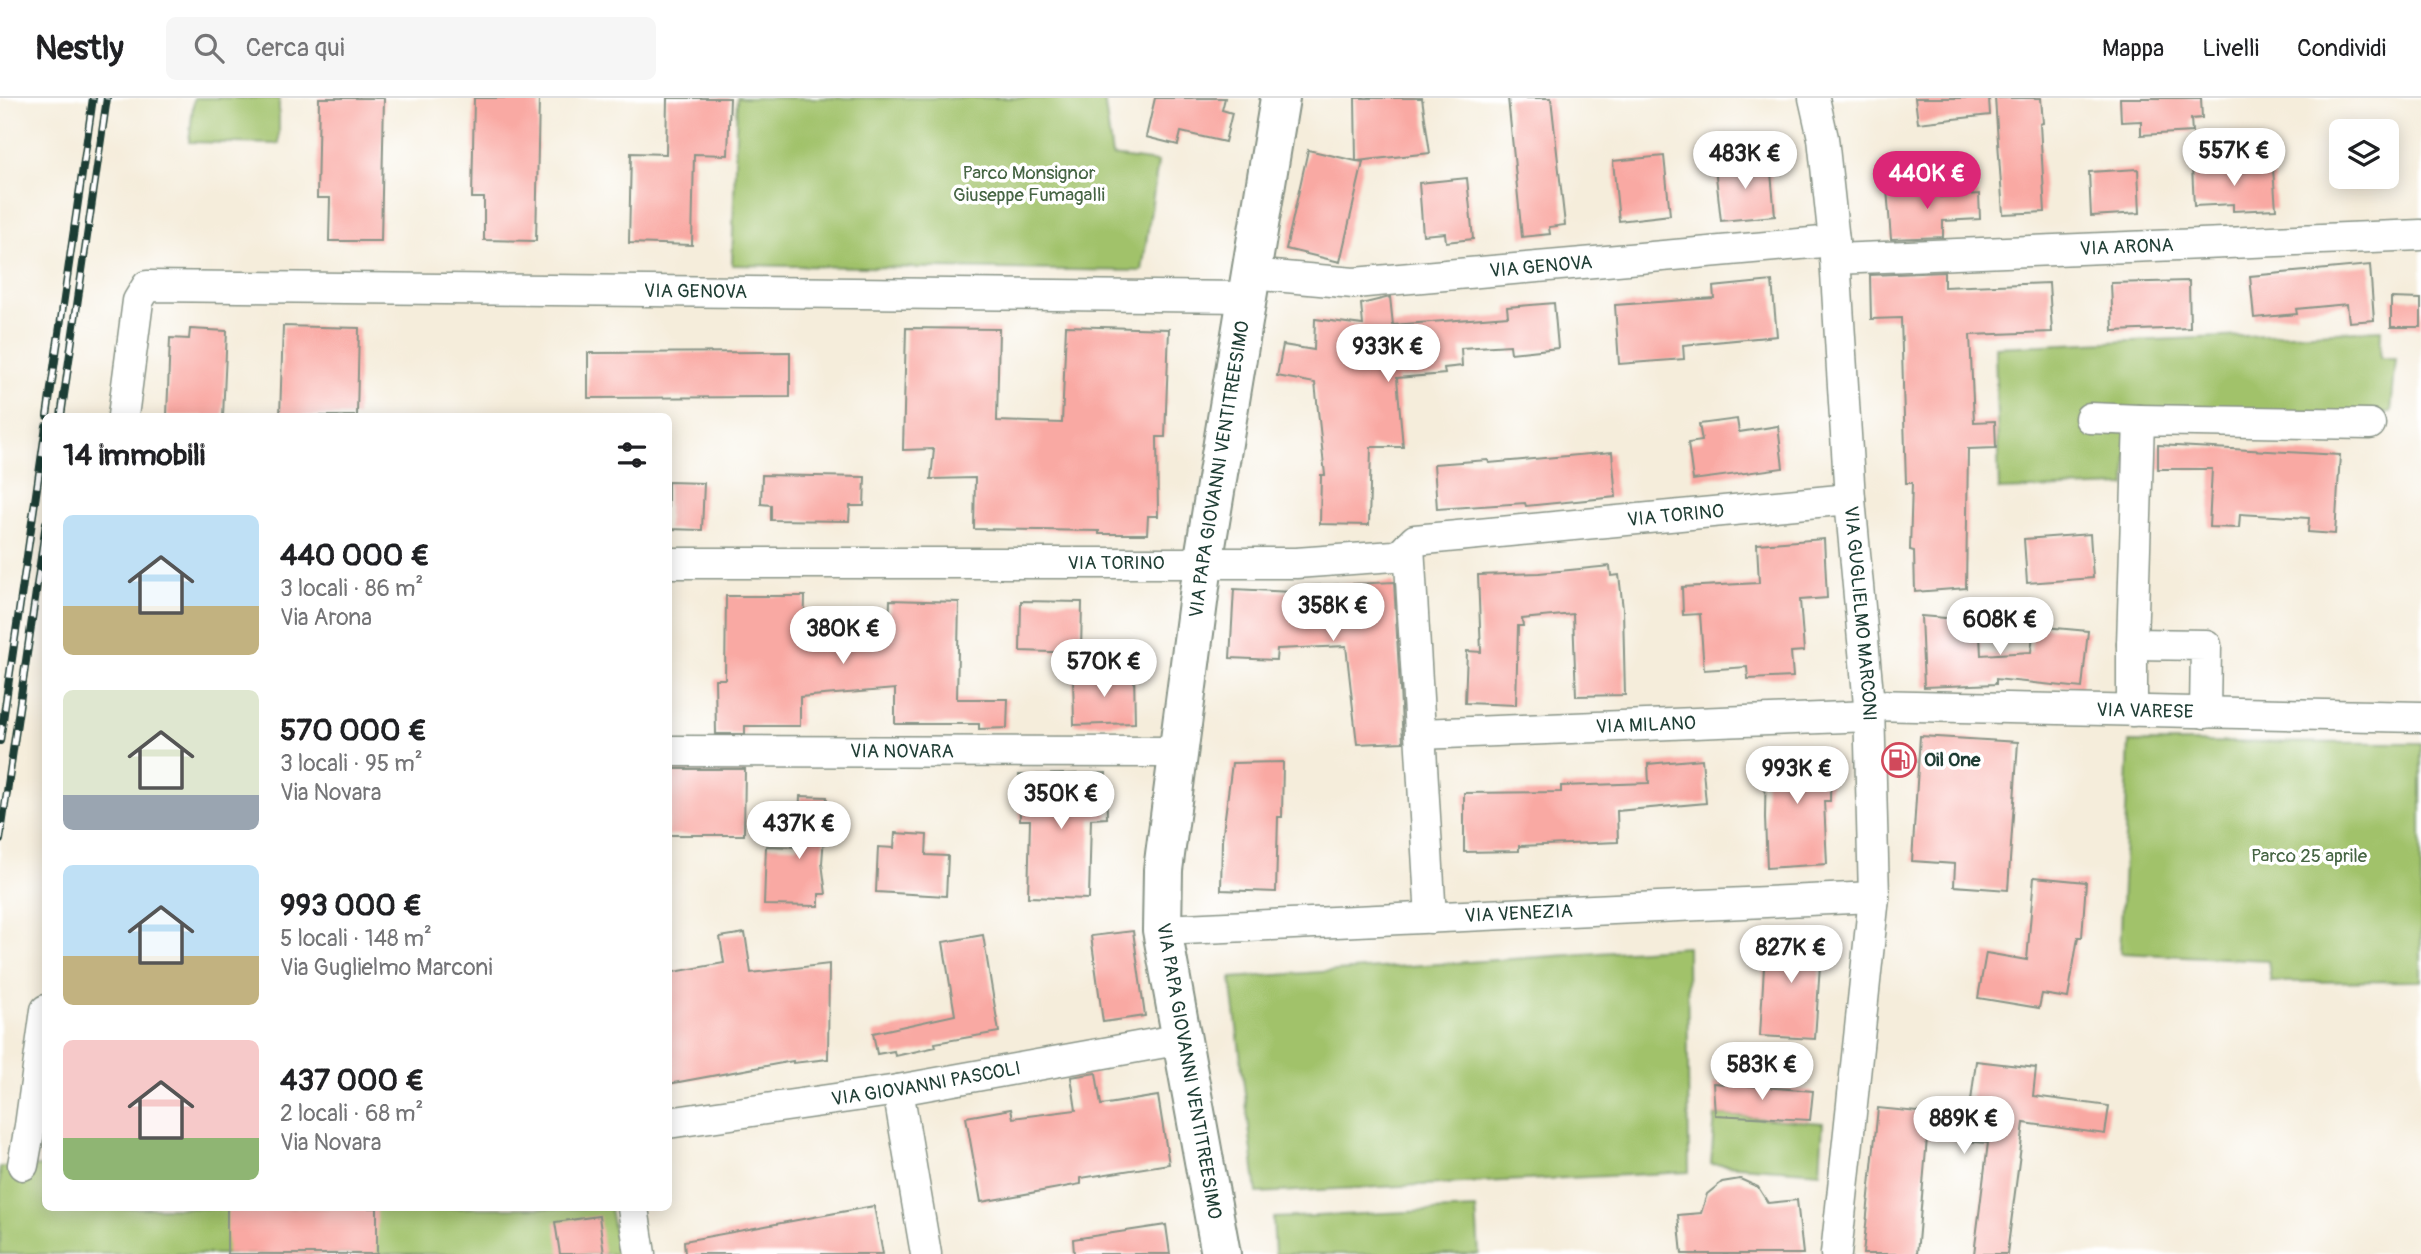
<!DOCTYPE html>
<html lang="it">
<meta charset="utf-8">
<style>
:root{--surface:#fff;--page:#f6f6f6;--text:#202124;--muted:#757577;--line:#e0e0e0;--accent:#db2777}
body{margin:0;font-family:Pangolin,sans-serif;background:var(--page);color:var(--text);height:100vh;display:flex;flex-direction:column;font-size:26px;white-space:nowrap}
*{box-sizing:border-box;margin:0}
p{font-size:23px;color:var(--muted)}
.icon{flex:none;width:38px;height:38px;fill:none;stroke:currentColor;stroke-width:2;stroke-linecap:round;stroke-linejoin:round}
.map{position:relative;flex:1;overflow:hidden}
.panel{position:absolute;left:42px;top:315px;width:630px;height:798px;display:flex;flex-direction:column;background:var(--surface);border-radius:10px;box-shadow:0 4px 18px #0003}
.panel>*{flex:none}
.buttons{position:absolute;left:2329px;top:21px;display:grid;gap:14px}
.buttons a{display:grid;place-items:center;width:70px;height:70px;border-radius:10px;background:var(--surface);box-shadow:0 4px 18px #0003;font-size:35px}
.price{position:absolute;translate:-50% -60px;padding:0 16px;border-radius:24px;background:#fff;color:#222;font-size:23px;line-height:46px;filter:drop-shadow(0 2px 4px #0008)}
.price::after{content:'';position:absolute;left:50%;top:42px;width:21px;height:16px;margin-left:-10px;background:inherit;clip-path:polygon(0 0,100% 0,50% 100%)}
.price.selected{background:var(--accent);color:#fff}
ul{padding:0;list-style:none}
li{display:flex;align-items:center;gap:21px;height:175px;padding:0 21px}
li span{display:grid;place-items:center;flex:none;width:196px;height:140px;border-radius:10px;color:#555}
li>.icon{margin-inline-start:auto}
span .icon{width:84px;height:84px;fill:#fffc;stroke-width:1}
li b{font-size:30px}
h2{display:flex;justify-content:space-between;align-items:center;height:84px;padding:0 21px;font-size:30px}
header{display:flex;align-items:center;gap:42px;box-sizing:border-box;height:98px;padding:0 35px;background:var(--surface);border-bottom:2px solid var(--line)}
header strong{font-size:33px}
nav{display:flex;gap:38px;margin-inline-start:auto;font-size:24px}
.search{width:490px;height:63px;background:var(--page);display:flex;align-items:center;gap:18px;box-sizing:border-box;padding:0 24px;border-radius:10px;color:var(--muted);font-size:26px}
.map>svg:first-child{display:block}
.green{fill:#a1c26b;stroke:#608050;stroke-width:2}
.building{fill:#f9a9a3}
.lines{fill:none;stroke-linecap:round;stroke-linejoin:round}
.street-casing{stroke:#8a9588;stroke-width:33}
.secondary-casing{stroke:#8a9588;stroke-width:42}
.street{stroke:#fff;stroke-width:30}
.secondary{stroke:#fff;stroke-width:38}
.rail-casing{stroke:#1f3d34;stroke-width:8}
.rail{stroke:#fff;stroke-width:5;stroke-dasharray:16;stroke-linecap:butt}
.labels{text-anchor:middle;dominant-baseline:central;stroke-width:7;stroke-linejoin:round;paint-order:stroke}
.park-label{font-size:19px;fill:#466544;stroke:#fff}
.street-label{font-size:19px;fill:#1f3d34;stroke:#fff}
.poi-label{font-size:19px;font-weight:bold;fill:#1f3d34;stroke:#fff;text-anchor:start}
</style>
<header>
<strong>Nestly</strong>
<div class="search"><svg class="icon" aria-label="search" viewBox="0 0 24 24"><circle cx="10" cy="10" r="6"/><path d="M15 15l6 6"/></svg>Cerca qui</div>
<nav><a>Mappa</a><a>Livelli</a><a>Condividi</a></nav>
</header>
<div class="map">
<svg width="2421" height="1156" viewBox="0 0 2421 1156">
<rect width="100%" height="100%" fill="#fff"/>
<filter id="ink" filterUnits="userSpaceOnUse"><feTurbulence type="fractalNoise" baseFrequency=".0143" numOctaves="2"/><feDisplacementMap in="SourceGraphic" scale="14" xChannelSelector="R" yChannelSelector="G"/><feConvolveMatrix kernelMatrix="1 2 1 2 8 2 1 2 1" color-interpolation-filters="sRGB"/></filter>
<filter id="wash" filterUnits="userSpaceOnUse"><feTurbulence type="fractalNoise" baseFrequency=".00686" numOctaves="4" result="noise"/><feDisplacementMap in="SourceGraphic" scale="28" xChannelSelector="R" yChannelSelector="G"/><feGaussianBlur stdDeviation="1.57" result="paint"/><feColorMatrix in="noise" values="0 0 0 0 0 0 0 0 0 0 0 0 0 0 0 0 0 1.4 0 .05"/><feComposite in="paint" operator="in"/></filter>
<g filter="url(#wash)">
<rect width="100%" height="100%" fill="#f5eddb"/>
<!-- green -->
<path class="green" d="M 194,0 L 279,0 L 279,46 L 189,44 Z
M 737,0 L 1104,0 L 1112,58 L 1158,64 L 1142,173 L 732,167 Z
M 2381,232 L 2380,260 L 2396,260 L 2391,314 L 2128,333 L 2126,388 L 1999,392 L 1995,249 Z
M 2129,644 L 2421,645 L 2421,883 L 2271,884 L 2268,862 L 2120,855 Z
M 1687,849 L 1689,1074 L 1257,1095 L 1231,880 Z
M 1715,1017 L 1823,1025 L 1820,1074 L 1711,1066 Z
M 45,1068 L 46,1110 L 610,1110 L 618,1156 L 0,1156 L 0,1069 Z
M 1476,1111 L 1479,1156 L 1275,1156 L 1273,1120 Z"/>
<g id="blocks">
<!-- building -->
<path class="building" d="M 319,0 L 384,0 L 381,143 L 329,143 L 330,100 L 317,100 Z
M 474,0 L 539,0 L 536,143 L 484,142 L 484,100 L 472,100 Z
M 667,0 L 730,0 L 728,57 L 694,56 L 692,147 L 629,145 L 631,55 L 666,56 Z
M 1155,0 L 1225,0 L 1222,12 L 1232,15 L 1225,44 L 1181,34 L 1178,47 L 1146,39 Z
M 1355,0 L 1422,0 L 1430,55 L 1357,63 L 1363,64 L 1340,164 L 1286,151 L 1308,52 L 1356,63 Z
M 1508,0 L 1551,0 L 1565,127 L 1549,129 L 1550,136 L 1522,139 Z
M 1915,0 L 1989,0 L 1990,17 L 1918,25 Z
M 1995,0 L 2041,0 L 2043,25 L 2040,26 L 2045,114 L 2003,116 Z
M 2120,0 L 2201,0 L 2202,20 L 2191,21 L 2192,34 L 2141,37 L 2141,23 L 2121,24 Z
M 1664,58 L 1670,117 L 1619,123 L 1613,63 Z
M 1770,64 L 1775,118 L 1721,123 L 1715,69 Z
M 2241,66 L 2241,74 L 2273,71 L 2276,111 L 2233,113 L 2233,106 L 2194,108 L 2192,69 Z
M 2138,71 L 2140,115 L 2091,118 L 2089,74 Z
M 1467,80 L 1473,141 L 1446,144 L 1445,135 L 1423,137 L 1419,85 Z
M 1940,87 L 1940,99 L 1979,96 L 1980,121 L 1943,123 L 1943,139 L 1891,141 L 1887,91 Z
M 2370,167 L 2374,222 L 2349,224 L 2347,206 L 2296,211 L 2297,216 L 2254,220 L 2250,178 Z
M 1944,174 L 1944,189 L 2049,185 L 2052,234 L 1970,237 L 1974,324 L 1995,323 L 1996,350 L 1968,351 L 1966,490 L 1915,494 L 1914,453 L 1910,452 L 1912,385 L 1906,385 L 1901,220 L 1871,221 L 1870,177 Z
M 1772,183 L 1777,238 L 1683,247 L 1684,261 L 1619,266 L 1615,207 L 1714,200 L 1713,189 Z
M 2189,183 L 2190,230 L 2113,233 L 2111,185 Z
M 1390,199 L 1393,227 L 1508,218 L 1507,209 L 1554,205 L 1558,250 L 1511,255 L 1510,247 L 1461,250 L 1462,268 L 1444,270 L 1445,276 L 1397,280 L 1403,349 L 1371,349 L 1369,427 L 1320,426 L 1321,377 L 1325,377 L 1315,285 L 1277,278 L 1283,247 L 1314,252 L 1315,221 L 1363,227 L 1361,206 Z
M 2391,200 L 2421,201 L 2421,229 L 2391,229 Z
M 283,228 L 359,230 L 357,318 L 280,318 Z
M 1066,228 L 1169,231 L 1165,339 L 1157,339 L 1158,418 L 1148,418 L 1147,436 L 1099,436 L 1099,433 L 974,431 L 975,380 L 931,381 L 934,351 L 903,352 L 906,230 L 999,231 L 997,323 L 1062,325 Z
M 190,231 L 227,233 L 223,318 L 167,318 L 170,240 L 189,241 Z
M 790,254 L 790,299 L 588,300 L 588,255 Z
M 1737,321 L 1739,334 L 1778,328 L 1783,370 L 1693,382 L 1688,345 L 1702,343 L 1699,326 Z
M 2158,347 L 2340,357 L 2335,436 L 2308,434 L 2309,420 L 2240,416 L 2239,430 L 2209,429 L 2212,371 L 2158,371 Z
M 1612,354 L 1616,399 L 1526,408 L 1525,405 L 1437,411 L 1434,366 L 1488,362 L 1489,365 Z
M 762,377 L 865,379 L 864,408 L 850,408 L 849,423 L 771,422 L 771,407 L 761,406 Z
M 668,384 L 704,385 L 702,432 L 668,431 Z
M 2090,436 L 2093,480 L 2027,485 L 2024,441 Z
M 1824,441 L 1827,500 L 1800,502 L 1804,553 L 1791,554 L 1793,579 L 1748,581 L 1747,569 L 1704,572 L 1700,516 L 1683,517 L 1682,489 L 1759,485 L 1757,446 Z
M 1610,468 L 1611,478 L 1619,477 L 1623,511 L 1625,597 L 1576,598 L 1573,516 L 1522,521 L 1523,528 L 1518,528 L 1516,607 L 1465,605 L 1467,553 L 1481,554 L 1478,477 L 1539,475 Z
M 1394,484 L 1403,644 L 1357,646 L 1346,548 L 1277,551 L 1276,562 L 1230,560 L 1234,491 L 1312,495 L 1311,488 Z
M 726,498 L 805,498 L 804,545 L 889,536 L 890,502 L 959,504 L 957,601 L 1008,601 L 1007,630 L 979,631 L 979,626 L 895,626 L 895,591 L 800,599 L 800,628 L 745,628 L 745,636 L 716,636 L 715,581 L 725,581 Z
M 1021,503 L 1082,504 L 1081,555 L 1020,553 Z
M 1921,518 L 1969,522 L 1969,537 L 1980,537 L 1981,557 L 2031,554 L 2034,528 L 2088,533 L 2082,590 L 1996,581 L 1996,586 L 1924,589 Z
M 1134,575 L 1135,625 L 1074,627 L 1073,576 Z
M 1920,638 L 2018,644 L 2008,792 L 1954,788 L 1955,766 L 1912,763 Z
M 1766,650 L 1831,652 L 1830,703 L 1824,703 L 1827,766 L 1767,770 L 1765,720 Z
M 1702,661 L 1706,705 L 1617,713 L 1618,744 L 1519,748 L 1519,753 L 1464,754 L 1464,695 L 1561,694 L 1561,688 L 1649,685 L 1648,666 Z
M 1283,664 L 1282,719 L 1278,719 L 1276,794 L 1221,792 L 1222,742 L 1232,665 Z
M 668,671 L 745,671 L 744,737 L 668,737 Z
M 1106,675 L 1107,720 L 1091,721 L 1089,801 L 1028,799 L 1030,722 L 1020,722 L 1019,677 Z
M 800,698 L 827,699 L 822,765 L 826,796 L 819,796 L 819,808 L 764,807 L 766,748 L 798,749 Z
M 895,735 L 927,737 L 926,757 L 948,758 L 946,798 L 876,794 L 878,749 L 894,750 Z
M 2034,779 L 2086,784 L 2082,839 L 2078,839 L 2068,900 L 2042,896 L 2039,910 L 1978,900 L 1986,855 L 2027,862 Z
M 1133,833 L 1145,918 L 1103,924 L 1091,838 Z
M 1766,834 L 1822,837 L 1815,941 L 1760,938 Z
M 745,835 L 751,875 L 829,866 L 828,961 L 793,965 L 793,963 L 668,986 L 668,875 L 724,865 L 720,839 Z
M 983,837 L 999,934 L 935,945 L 936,949 L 895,958 L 894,953 L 877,956 L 873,935 L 955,917 L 943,844 Z
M 1976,963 L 2036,970 L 2033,998 L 2109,1008 L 2105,1036 L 2024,1025 L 2007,1156 L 1974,1156 L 1988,1045 L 1927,1040 L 1917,1156 L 1863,1156 L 1878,1010 L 1969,1019 Z
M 1096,975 L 1101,1007 L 1158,998 L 1169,1066 L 1081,1080 L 1081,1086 L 981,1104 L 966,1019 L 1011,1011 L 1013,1020 L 1076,1012 L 1071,979 Z
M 1713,985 L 1813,993 L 1810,1022 L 1715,1017 Z
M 1740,1081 L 1758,1089 L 1768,1105 L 1797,1102 L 1803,1156 L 1682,1156 L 1678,1117 L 1701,1115 L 1707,1096 L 1722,1084 Z
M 874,1108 L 883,1156 L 685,1156 L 684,1143 Z
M 227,1110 L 377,1110 L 377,1156 L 227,1156 Z
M 599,1118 L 604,1156 L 560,1156 L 555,1124 Z
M 1166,1127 L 1170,1156 L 1074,1156 L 1073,1141 Z"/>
</g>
</g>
<g filter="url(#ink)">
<use href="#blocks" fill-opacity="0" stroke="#8a9588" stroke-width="2"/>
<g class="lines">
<!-- street casing -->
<g class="street-casing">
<g id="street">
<path id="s1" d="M 1814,0 L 1823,40 L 1834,143 L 1850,401 L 1869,607 L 1874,799 L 1836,1156"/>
<path id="s2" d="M 1835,161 L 2421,137"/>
<path id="s3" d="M 1250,176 L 1354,185 L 1834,143"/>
<path id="s4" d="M 123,318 L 138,203 L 147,188 L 1247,199"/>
<path d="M 2090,320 L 2139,322"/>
<path d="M 1409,448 L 1431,820"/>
<path id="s5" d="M 668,465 L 1296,465 L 1394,458 L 1401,456 L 1415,442 L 1850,401"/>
<path id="s6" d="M 1869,607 L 2421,619"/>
<path d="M 2132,613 L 2132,546"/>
<path d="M 2205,615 L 2206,547 L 2132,546 L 2139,322 L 2370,326"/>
<path id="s7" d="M 1420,636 L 1870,618"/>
<path id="s8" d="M 668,653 L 1178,654"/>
<path id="s9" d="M 1162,832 L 1874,799"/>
<path d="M 898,992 L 926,1156"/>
<path id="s10" d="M 668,1025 L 898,992 L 1182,941"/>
<path d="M 23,1067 L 30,1028 L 46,912"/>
<path d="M 633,1110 L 640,1156"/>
</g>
</g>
<!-- secondary casing -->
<g class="secondary-casing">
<g id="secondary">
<path id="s11" d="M 1221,1156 L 1162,832 L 1163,772 L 1203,466 L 1280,0"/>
</g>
</g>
<!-- street -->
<use href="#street" class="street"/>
<!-- secondary -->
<use href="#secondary" class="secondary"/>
<!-- rail casing -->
<g class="rail-casing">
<path id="rail" d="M 47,318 L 93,0
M 61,318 L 107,0
M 0,643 L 46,328
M 0,742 L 46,425"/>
</g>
<!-- rail -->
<use href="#rail" class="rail"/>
</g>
</g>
<!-- icons -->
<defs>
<g id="fuel-ring" transform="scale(1.75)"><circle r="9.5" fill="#fff" stroke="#d1495b" stroke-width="1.5"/><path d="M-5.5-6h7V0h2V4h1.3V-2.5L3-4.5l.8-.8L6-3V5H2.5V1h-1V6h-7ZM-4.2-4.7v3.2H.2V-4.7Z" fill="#d1495b"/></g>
</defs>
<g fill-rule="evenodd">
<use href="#fuel-ring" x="1899" y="662"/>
</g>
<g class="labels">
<!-- park labels -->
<g class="park-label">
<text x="1029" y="75">Parco Monsignor<tspan x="1029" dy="22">Giuseppe Fumagalli</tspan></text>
<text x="2309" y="758">Parco 25 aprile</text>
</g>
<!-- street labels -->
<g class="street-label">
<text stroke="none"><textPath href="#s2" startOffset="292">VIA ARONA</textPath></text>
<text stroke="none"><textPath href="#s3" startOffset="292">VIA GENOVA</textPath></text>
<text stroke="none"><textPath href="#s4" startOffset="682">VIA GENOVA</textPath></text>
<text stroke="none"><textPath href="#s11" startOffset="794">VIA PAPA GIOVANNI VENTITREESIMO</textPath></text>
<text stroke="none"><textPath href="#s5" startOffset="1015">VIA TORINO</textPath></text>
<text stroke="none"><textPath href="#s5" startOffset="448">VIA TORINO</textPath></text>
<text stroke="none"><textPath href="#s1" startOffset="518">VIA GUGLIELMO MARCONI</textPath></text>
<text stroke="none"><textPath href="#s6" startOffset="276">VIA VARESE</textPath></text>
<text stroke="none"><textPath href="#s7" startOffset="226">VIA MILANO</textPath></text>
<text stroke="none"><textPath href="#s8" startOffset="234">VIA NOVARA</textPath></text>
<text stroke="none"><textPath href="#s9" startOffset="357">VIA VENEZIA</textPath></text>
<text transform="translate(1189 973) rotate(80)">VIA PAPA GIOVANNI VENTITREESIMO</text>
<text stroke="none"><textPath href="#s10" startOffset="261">VIA GIOVANNI PASCOLI</textPath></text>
</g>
<!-- poi labels -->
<g class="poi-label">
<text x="1924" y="662">Oil One</text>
</g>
</g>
</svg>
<div class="buttons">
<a><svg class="icon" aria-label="layers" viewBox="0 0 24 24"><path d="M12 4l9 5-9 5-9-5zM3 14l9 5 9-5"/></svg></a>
</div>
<b class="price" style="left:2234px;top:90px">557K €</b>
<b class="price" style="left:1745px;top:93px">483K €</b>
<b class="price selected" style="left:1927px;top:113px">440K €</b>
<b class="price" style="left:1388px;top:286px">933K €</b>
<b class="price" style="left:1333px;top:545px">358K €</b>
<b class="price" style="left:2000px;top:559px">608K €</b>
<b class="price" style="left:843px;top:568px">380K €</b>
<b class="price" style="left:1104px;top:601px">570K €</b>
<b class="price" style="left:1797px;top:708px">993K €</b>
<b class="price" style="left:1061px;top:733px">350K €</b>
<b class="price" style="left:799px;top:763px">437K €</b>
<b class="price" style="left:1791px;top:887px">827K €</b>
<b class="price" style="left:1762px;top:1004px">583K €</b>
<b class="price" style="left:1964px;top:1058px">889K €</b>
<section class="panel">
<h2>14 immobili<svg class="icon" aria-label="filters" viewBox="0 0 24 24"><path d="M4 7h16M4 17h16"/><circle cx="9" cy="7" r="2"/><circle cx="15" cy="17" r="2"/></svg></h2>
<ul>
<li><span style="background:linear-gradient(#bfe0f5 65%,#c2b280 0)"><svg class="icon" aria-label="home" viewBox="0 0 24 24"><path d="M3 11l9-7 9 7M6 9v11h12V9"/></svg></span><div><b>440 000 €</b><p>3 locali · 86 m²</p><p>Via Arona</p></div></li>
<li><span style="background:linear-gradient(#dfe7d0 75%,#9aa5b1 0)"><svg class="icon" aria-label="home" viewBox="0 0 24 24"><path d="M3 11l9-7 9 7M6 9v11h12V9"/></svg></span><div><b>570 000 €</b><p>3 locali · 95 m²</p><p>Via Novara</p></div></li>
<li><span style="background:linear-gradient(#bfe0f5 65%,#c2b280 0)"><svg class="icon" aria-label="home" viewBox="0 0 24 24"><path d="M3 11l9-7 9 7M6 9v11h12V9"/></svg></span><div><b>993 000 €</b><p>5 locali · 148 m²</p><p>Via Guglielmo Marconi</p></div></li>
<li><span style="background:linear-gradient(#f6c9c9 70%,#8fb573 0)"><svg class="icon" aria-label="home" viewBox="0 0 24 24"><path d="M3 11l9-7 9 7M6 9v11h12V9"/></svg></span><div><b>437 000 €</b><p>2 locali · 68 m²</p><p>Via Novara</p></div></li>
</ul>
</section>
</div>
